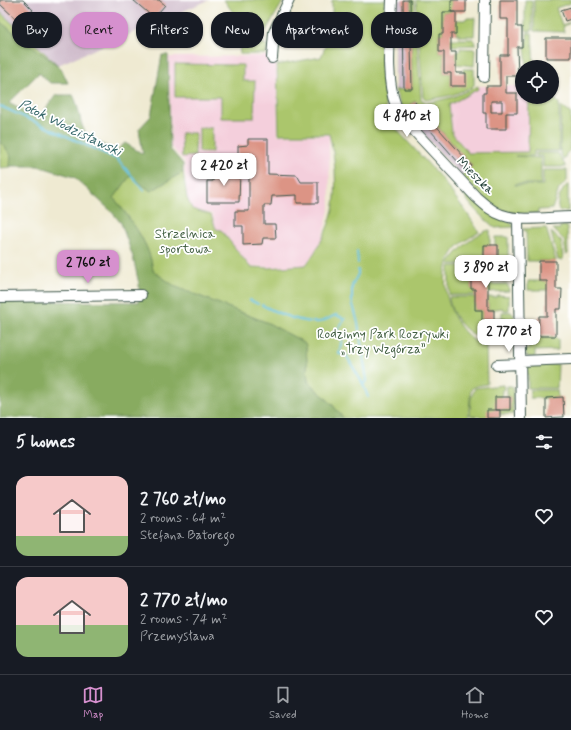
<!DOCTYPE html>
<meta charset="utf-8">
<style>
:root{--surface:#171b24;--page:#242831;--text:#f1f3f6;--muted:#9ea1a6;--line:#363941;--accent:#d690ce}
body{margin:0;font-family:Mynerve,sans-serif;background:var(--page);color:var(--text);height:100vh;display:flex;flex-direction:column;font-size:15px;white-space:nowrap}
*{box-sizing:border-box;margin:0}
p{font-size:13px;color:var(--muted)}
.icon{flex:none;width:22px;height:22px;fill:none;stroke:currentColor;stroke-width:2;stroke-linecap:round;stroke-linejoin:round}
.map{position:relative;height:418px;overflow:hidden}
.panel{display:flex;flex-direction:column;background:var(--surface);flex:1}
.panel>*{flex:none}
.top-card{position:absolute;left:12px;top:12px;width:547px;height:36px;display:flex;gap:8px}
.buttons{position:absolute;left:515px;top:60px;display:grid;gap:8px}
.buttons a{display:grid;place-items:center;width:44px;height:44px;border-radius:50%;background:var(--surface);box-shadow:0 1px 3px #0004;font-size:20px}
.price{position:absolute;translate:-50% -34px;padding:0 9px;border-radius:8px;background:#fff;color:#222;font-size:13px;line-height:26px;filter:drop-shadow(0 1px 2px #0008)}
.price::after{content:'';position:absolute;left:50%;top:24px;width:12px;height:9px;margin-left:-6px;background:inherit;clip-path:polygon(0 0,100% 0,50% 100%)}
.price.current{background:var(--accent);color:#111}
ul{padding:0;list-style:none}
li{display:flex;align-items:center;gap:12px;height:100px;padding:0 16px}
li+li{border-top:1px solid var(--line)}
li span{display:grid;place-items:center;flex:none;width:112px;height:80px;border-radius:12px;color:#555}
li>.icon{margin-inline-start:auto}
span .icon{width:48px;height:48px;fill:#fffc;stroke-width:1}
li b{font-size:17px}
h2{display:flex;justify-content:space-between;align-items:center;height:48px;padding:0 16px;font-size:17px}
.chip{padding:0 14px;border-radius:16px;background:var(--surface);box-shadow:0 1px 3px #0004;font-size:14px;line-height:36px}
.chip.current{background:var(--accent);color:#111}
.tabs{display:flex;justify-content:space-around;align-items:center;height:56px;border-top:1px solid var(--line);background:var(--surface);font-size:11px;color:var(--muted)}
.tabs a{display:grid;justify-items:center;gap:2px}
.tabs .current{color:var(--accent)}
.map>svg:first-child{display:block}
.built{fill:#f4cfdc}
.industrial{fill:#d0bdcc}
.green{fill:#abc66c;stroke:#658250}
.forest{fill:#88ab60;stroke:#54744a}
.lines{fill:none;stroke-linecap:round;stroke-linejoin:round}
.stream{stroke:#60c0de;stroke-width:2}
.building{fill:#dc9485;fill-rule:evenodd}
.minor-casing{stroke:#3e574c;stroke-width:12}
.minor{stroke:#fff;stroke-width:10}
.labels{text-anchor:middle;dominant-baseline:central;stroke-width:3.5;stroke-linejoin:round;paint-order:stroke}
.street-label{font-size:13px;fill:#1f3d34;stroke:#fff}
.park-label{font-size:13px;fill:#425f42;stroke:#fff}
.water-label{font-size:14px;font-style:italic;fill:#326467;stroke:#fff}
</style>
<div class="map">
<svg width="571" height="418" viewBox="0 0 571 418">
<rect width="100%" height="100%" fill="#fff"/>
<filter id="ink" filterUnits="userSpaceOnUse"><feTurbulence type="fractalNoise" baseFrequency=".025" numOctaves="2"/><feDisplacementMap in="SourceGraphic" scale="8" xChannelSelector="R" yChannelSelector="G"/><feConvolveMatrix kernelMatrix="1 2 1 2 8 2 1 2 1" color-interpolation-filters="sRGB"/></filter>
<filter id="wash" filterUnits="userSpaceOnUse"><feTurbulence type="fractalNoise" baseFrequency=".012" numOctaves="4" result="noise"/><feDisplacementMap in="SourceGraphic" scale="16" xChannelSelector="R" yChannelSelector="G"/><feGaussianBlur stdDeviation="0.9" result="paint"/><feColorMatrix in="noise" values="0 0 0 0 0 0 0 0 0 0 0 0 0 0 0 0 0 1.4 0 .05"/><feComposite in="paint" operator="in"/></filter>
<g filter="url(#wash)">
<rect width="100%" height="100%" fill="#efead2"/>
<!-- built -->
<path class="built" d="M 276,56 L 278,135 L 329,135 L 330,206 L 321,243 L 305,265 L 269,267 L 250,266 L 221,230 L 216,229 L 212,214 L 192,209 L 187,198 L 184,161 L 171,147 L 169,57 Z
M 478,86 L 522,86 L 522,97 L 529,97 L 529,152 L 468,153 L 452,133 L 449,104 L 478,89 Z"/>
<!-- industrial -->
<path class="industrial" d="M 0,0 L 209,0 L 58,65 L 0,12 Z
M 397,0 L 411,0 L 412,90 L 395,90 L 395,4 L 397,4 Z
M 415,101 L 472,166 L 461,176 L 403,111 Z"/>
<!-- green -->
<path class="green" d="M 224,0 L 284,0 L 265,32 L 250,32 L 251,42 L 255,41 L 267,45 L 266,54 L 240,54 L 237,18 Z
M 332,0 L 386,0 L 380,31 L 382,77 L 387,119 L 441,178 L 467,213 L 479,232 C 471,237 460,243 454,251 C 436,276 448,320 472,339 C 475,342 481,343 486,345 L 487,384 L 476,386 L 471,389 L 468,418 L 343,418 L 331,403 L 308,382 L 306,346 L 305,343 L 268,323 L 176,287 L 153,271 C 150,243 130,219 114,198 L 130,176 L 151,191 L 183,172 L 187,198 L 192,209 L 211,215 L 216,229 L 221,230 L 250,267 L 269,268 L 306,265 C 318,249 328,230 333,210 C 338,190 335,154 329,134 L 279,134 L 277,65 L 321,57 L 332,30 Z
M 411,0 L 414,0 L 421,99 L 427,103 L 453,97 L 478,86 L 478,89 L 449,105 L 452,133 L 468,153 L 528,152 L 529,97 L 538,98 L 537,101 L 539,98 L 541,101 L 541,99 L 544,99 L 542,97 L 552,97 L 559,103 L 559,151 L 534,151 L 534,156 L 515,156 L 541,158 L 541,184 L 515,184 L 515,185 L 543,185 L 543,170 L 567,170 L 567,181 L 559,189 L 552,209 L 538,210 L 538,213 C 496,216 488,204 461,176 L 472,166 L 415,101 L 403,111 L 395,90 L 412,89 Z
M 416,0 L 451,0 L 451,12 L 443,12 L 443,34 L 439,34 L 439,52 L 444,52 L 444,73 L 451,73 L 451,86 L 465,86 L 463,69 L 474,69 L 474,85 L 472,87 L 452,95 L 427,100 L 423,97 Z
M 525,0 L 532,0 L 532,31 L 527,31 L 525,27 Z
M 534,0 L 571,0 L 571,3 L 556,8 L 562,25 L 571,22 L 563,27 L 564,32 L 534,31 Z
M 0,12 L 58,65 L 0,22 Z
M 466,18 L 475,18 L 474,36 L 459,36 L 459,34 L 456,34 L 456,20 L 465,20 Z
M 527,33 L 532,33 L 534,67 L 527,67 L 525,47 L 527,46 Z
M 451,39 L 474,39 L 475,45 L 451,46 Z
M 460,48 L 475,49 L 474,66 L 456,64 L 456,52 L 460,51 Z
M 175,64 L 243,65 L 243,81 L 255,81 L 254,118 L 221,118 L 221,97 L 175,97 Z
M 561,106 L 571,114 C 571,126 569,139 570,150 L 566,154 L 564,160 L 560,153 Z
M 199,128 L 212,128 L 212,152 L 199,152 Z
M 181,133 L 195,133 L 195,156 L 182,157 Z
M 0,141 L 11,155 L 11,167 L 0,168 Z
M 536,153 L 558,153 L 566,167 L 543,167 L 543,156 L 536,156 Z
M 568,184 L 568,211 L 559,211 C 555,203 561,190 568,184 Z
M 463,189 L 512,224 L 514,227 L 495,228 C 484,218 465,204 463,189 Z
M 560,226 L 567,226 L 568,254 L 566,254 L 564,240 L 553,229 L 560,229 Z
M 546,228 L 556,261 L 527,261 L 526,231 L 522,229 Z
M 490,230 L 490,245 L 484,245 L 484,258 L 476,258 L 475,264 L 449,264 C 454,253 478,231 490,230 Z
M 551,232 L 561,241 L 563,258 L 562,260 L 558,260 Z
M 495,237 L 508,237 L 508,260 L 506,261 L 488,261 L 488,258 L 498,245 L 495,245 Z
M 497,264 L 508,265 L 508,280 L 506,281 L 488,279 L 488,266 L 497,266 Z
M 449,266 L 475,266 L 475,279 L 471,280 L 471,289 L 475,289 L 475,295 L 449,295 Z
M 528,281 L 548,281 L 547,290 L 528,290 Z
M 483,284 L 507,284 L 508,285 L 509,291 L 488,292 Z
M 497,295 L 509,296 L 509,310 L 504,310 L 503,308 L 488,310 L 488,297 L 497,297 Z
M 449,297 L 475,297 L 475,310 L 482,310 L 482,320 L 490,320 L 490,333 L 504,333 L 504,320 L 502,320 L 502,312 L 511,312 L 514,315 L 514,340 C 509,344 506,343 500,343 C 476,343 451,322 449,297 Z
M 528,337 L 556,338 L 558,339 L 558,350 L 535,351 L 535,357 L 528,357 L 524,350 L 529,349 Z
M 558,364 L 557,388 L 528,388 L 528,374 L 523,374 L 526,366 Z
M 503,385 L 504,389 L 502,390 C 502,399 497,414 487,416 C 482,418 475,416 470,416 L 471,398 L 475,388 Z
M 507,386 L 512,386 L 513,389 L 513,414 L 500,414 L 500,410 L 510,410 L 510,397 L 507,397 Z
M 530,390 L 557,390 L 558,398 L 530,398 Z"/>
<!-- forest -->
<path class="forest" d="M 0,22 L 61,68 L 68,83 L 50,83 L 39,73 L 9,103 L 38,119 L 56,95 L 73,95 C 78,104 79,115 82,125 C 85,137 106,146 116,151 L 125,143 L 143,154 L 139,129 L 151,116 L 162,55 L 168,55 L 170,149 L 183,164 L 183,172 L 151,191 L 130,176 L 114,198 C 130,220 150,243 153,271 L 176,287 L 268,323 L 305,343 L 306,346 L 308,382 L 331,403 L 343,418 L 0,418 L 0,301 L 139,302 L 139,284 L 133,257 L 121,223 L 111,211 L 74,177 L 38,166 L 10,166 L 11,155 L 0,141 Z"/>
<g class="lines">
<!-- stream -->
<path class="stream" d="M 0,106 L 117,159 L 144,190
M 357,251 L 358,263
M 358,270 L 358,274 L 352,286 L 352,301 L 358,323 L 367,381 L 363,384
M 250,300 L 258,304
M 262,305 C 279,314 299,323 319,322 C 324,321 331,317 336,315 L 345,319 L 335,333 L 342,339 L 339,354 L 346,355 L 363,384 L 368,397"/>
</g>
<g id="blocks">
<!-- building -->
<path class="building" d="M 0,0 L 23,0 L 33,10 L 20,23 L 0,4 Z
M 133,0 L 159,0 L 165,5 L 154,18 Z
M 403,0 L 410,0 L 412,89 L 404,89 Z
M 451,0 L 466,0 L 466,12 L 451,12 Z
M 500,0 L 517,0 L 517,27 L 522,27 L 522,47 L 517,47 L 518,76 L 506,76 L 506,93 L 517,93 L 517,113 L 506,113 L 506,129 L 486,129 L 486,113 L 483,113 L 483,93 L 486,93 L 486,86 L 500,86 L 500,55 L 508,55 L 508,19 L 500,19 ZM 491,101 L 502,101 L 502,112 L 491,112 Z
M 571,7 L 571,19 L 565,21 L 561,10 Z
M 443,12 L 456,12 L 456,34 L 451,34 L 451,52 L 456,52 L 456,73 L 466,73 L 466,86 L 451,86 L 451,73 L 444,73 L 444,52 L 439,52 L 439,34 L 443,34 Z
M 546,38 L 571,38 L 571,58 L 546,58 Z
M 415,102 L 472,166 L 466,171 L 409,106 Z
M 248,139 L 268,139 L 268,174 L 297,175 L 301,182 L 318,182 L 318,203 L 297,203 L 297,195 L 277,196 L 272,196 L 271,205 L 264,205 L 264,224 L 275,224 L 276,238 L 263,238 L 262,244 L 243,245 L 243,226 L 235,226 L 235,211 L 249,211 L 249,168 L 238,168 L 238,146 L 248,145 Z
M 213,171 L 240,171 L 239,202 L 207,202 L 207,181 L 213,181 Z
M 484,245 L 498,245 L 498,258 L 488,258 L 488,310 L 494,310 L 494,320 L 504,320 L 504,333 L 490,333 L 490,320 L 482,320 L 482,310 L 475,310 L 475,289 L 471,289 L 471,279 L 475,279 L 475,258 L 484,258 Z
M 539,261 L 556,261 L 556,289 L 562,289 L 561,309 L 556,309 L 556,336 L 538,336 L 539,316 L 547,316 L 547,281 L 539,281 Z
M 495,397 L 510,397 L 510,410 L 495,410 Z
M 563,397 L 564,417 L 546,418 L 546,398 Z
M 487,410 L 500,410 L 500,418 L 487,418 Z"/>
</g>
</g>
<g filter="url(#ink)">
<use href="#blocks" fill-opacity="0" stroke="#3e574c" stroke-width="1"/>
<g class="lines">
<!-- minor casing -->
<g class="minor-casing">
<path id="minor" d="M 392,0 C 391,32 384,76 396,106 C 398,112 403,117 406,122 L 476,197 C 484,204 492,212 502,215 C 521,222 551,217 571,217
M 272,58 L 274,32 L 289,0
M 484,77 L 485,0
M 518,218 L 521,418
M 0,297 L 141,295
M 521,361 L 571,359
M 497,365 L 521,364"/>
</g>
<!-- minor -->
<use href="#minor" class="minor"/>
</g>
</g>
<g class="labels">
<!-- street labels -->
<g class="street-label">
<text transform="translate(475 176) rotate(45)">Mieszka</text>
</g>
<!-- park labels -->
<g class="park-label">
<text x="185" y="234">Strzelnica<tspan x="185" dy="15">sportowa</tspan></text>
<text x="383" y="334">Rodzinny Park Rozrywki<tspan x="383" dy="15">„Trzy Wzgórza”</tspan></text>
</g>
<!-- water labels -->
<g class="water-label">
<text transform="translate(70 128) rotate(26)">Potok Wodzisławski</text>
</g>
</g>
</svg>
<div class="buttons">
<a><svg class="icon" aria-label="locate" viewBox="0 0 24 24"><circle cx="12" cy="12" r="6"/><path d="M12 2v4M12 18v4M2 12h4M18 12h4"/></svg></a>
</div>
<b class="price" style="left:407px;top:138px">4 840 zł</b>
<b class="price" style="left:224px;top:187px">2 420 zł</b>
<b class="price current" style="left:88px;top:284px">2 760 zł</b>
<b class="price" style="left:486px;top:289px">3 890 zł</b>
<b class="price" style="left:509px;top:353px">2 770 zł</b>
<div class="top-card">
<a class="chip">Buy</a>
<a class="chip current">Rent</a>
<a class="chip">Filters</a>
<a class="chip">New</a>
<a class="chip">Apartment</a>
<a class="chip">House</a>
</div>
</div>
<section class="panel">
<h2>5 homes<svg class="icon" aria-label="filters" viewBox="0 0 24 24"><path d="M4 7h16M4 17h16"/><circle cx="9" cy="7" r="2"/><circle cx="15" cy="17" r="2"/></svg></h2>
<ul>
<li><span style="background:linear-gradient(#f6c9c9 75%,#8fb573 0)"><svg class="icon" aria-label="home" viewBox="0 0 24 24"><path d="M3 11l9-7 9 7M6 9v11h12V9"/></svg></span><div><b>2 760 zł/mo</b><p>2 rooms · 64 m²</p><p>Stefana Batorego</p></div><svg class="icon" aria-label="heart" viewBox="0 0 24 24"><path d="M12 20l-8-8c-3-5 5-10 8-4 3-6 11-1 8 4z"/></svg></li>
<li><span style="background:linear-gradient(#f6c9c9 60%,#8fb573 0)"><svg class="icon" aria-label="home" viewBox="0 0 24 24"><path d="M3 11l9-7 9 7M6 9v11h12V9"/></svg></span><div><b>2 770 zł/mo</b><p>2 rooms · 74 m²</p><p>Przemysława</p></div><svg class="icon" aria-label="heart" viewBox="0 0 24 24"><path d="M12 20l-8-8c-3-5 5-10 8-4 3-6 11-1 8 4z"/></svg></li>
</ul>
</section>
<nav class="tabs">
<a class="current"><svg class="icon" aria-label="map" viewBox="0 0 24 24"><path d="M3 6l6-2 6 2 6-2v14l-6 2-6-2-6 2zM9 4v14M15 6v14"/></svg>Map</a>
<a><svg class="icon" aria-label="saved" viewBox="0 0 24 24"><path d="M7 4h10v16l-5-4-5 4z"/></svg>Saved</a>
<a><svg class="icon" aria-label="home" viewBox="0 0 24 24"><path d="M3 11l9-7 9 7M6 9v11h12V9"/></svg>Home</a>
</nav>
